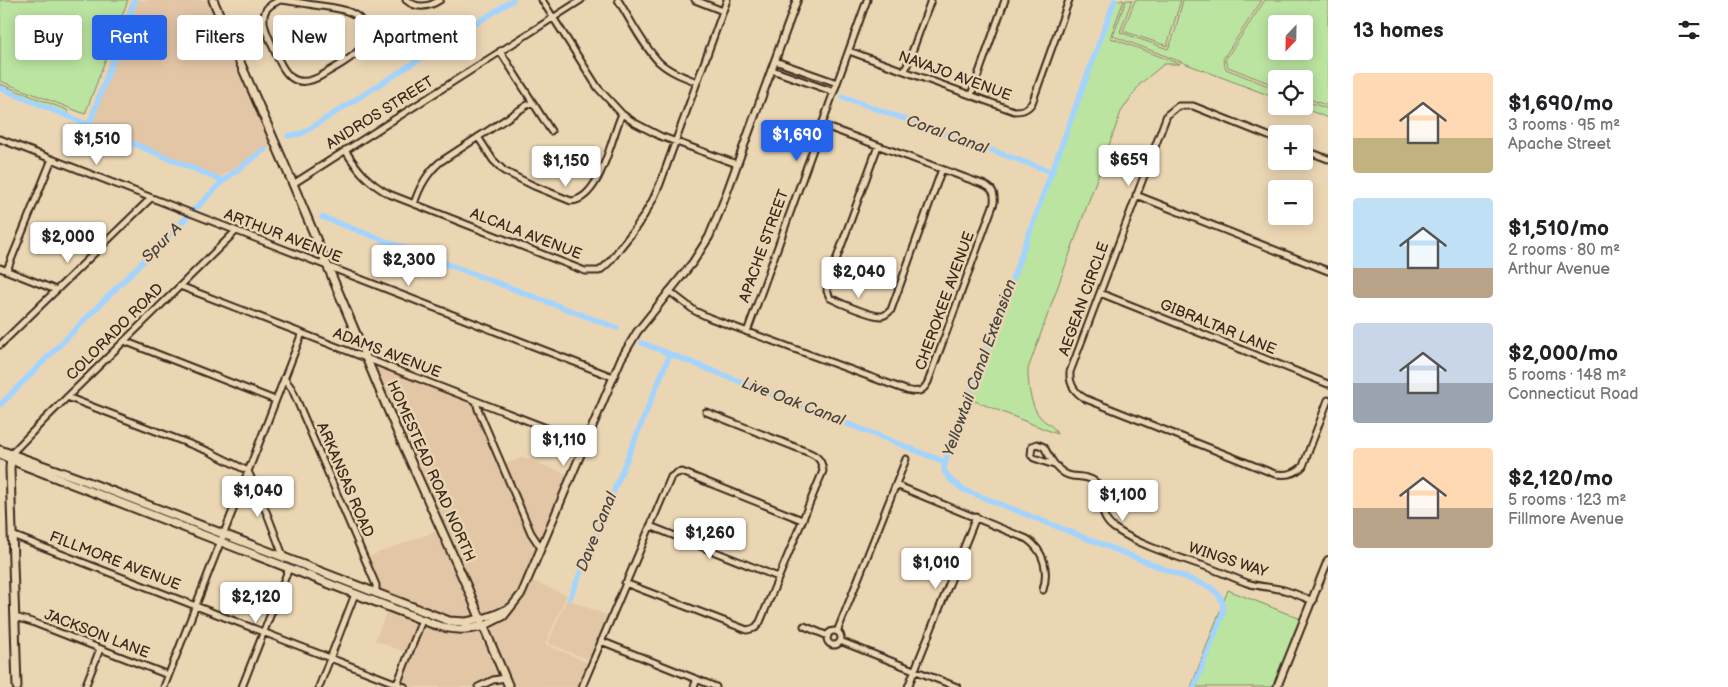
<!DOCTYPE html>
<meta charset="utf-8">
<style>
:root{--surface:#fff;--page:#f6f6f6;--text:#202124;--muted:#757577;--accent:#2563eb}
body{margin:0;font-family:"Balsamiq Sans",sans-serif;background:var(--page);color:var(--text);height:100vh;display:flex;flex-direction:column;font-size:19px;white-space:nowrap}
*{box-sizing:border-box;margin:0}
p{font-size:16px;color:var(--muted)}
.icon{flex:none;width:28px;height:28px;fill:none;stroke:currentColor;stroke-width:2;stroke-linecap:round;stroke-linejoin:round}
.map{position:relative;flex:1;overflow:hidden}
.side{display:flex;flex-direction:column;background:var(--surface);width:400px}
.side>*{flex:none}
.banner{position:absolute;left:15px;top:15px;width:475px;height:45px;display:flex;gap:10px}
.needle{width:32px;rotate:202deg}
.buttons{position:absolute;left:1268px;top:15px;display:grid;gap:10px}
.buttons a{display:grid;place-items:center;width:45px;height:45px;border-radius:5px;background:var(--surface);box-shadow:0 2px 12px #0003;font-size:25px}
.price{position:absolute;translate:-50% -42px;padding:0 11px;border-radius:5px;background:#fff;color:#222;font-size:16px;line-height:32px;filter:drop-shadow(0 1px 2px #0008)}
.price::after{content:'';position:absolute;left:50%;top:30px;width:15px;height:11px;margin-left:-8px;background:inherit;clip-path:polygon(0 0,100% 0,50% 100%)}
.price.selected{background:var(--accent);color:#fff}
ul{padding:0;list-style:none}
li{display:flex;align-items:center;gap:15px;height:125px;padding:0 25px}
li span{display:grid;place-items:center;flex:none;width:140px;height:100px;border-radius:5px;color:#555}
li>.icon{margin-inline-start:auto}
span .icon{width:60px;height:60px;fill:#fffc;stroke-width:1}
li b{font-size:21px}
h2{display:flex;justify-content:space-between;align-items:center;height:60px;padding:0 25px;font-size:21px}
.tag{padding:0 18px;border-radius:5px;background:var(--surface);box-shadow:0 2px 12px #0003;font-size:18px;line-height:45px}
.tag.selected{background:var(--accent);color:#fff}
main{display:flex;flex:1;min-height:0}
.map>svg:first-child{display:block}
.built{fill:#e3c6a6}
.green{fill:#bbe4a0;stroke:#7b875f;fill-rule:evenodd}
.lines{fill:none;stroke-linecap:round;stroke-linejoin:round}
.canal{stroke:#a2d4ff;stroke-width:5.5}
.minor-casing{stroke:#3b2a1e;stroke-width:9}
.tertiary-casing{stroke:#3b2a1e;stroke-width:10}
.secondary-casing{stroke:#3b2a1e;stroke-width:11}
.minor{stroke:#ebd6b4;stroke-width:5}
.tertiary{stroke:#ebd6b4;stroke-width:6}
.secondary{stroke:#ebd6b4;stroke-width:7}
.labels{text-anchor:middle;dominant-baseline:central;stroke-width:5;stroke-linejoin:round;paint-order:stroke}
.street-label{font-size:15px;fill:#3b2a1e;stroke:#ebd6b4}
.water-label{font-size:16px;font-style:italic;fill:#4a4440;stroke:#ebd6b4}
</style>
<main>
<div class="map">
<svg width="1328" height="687" viewBox="0 0 1328 687">
<rect width="100%" height="100%" fill="#ebd6b4"/>
<filter id="ink" filterUnits="userSpaceOnUse"><feTurbulence type="fractalNoise" baseFrequency=".02" numOctaves="2"/><feDisplacementMap in="SourceGraphic" scale="10" xChannelSelector="R" yChannelSelector="G"/><feConvolveMatrix kernelMatrix="1 2 1 2 8 2 1 2 1" color-interpolation-filters="sRGB"/></filter>
<g filter="url(#ink)">
<!-- built -->
<path class="built" d="M 131,0 L 210,0 L 273,145 L 219,178 L 87,122 Z
M 367,359 L 476,401 L 531,533 L 541,548 L 528,579 L 567,595 L 545,644 L 591,664 L 581,687 L 509,687 L 481,619 L 456,622 L 376,594 L 365,558 L 441,529 Z
M 523,457 L 569,475 L 540,543 L 533,532 L 504,464 Z
M 567,599 L 609,616 L 591,661 L 548,643 Z
M 387,610 L 448,631 L 470,633 L 482,630 L 506,687 L 399,687 L 408,654 L 375,640 Z"/>
<!-- green -->
<path class="green" d="M 0,0 L 128,0 L 85,114 L 0,81 Z
M 1113,0 L 1124,0 L 1111,35 L 1111,38 L 1180,64 L 1164,64 L 1140,84 L 1121,112 L 1028,369 C 1028,385 1030,406 1041,418 C 1048,425 1052,423 1057,434 L 967,398 Z
M 1126,0 L 1132,0 L 1120,32 L 1168,49 L 1174,35 L 1183,0 L 1262,0 L 1223,59 L 1226,69 L 1276,89 L 1276,98 L 1113,36 Z
M 1135,0 L 1181,0 L 1167,46 L 1123,31 Z
M 1265,0 L 1328,0 L 1328,106 L 1304,97 L 1304,79 L 1276,79 L 1276,86 L 1228,67 L 1225,60 ZM 1276,24 L 1304,24 L 1304,51 L 1276,51 Z
M 0,84 L 67,110 L 69,115 L 0,90 Z
M 1304,100 L 1328,109 L 1328,118 L 1298,106 L 1304,106 Z
M 1228,590 L 1301,619 L 1274,687 L 1191,687 Z"/>
<g class="lines">
<!-- canal -->
<path class="canal" d="M 1115,0 L 945,462 L 944,471 L 951,480 L 964,490 L 1210,587 C 1221,596 1225,601 1222,616 L 1194,687
M 0,88 L 223,181
M 843,97 L 1052,172
M 89,125 L 135,0
M 288,136 L 303,133 L 513,0
M 322,217 L 617,328
M 642,343 L 945,462
M 0,405 L 223,181 L 265,149
M 570,598 L 670,354"/>
<!-- minor casing -->
<g class="minor-casing">
<path id="minor" d="M 280,0 C 291,1 302,3 314,5 C 331,8 362,8 365,30 C 366,39 363,45 358,51 C 350,60 336,67 326,73 C 293,94 284,73 272,45 C 268,35 261,23 265,12 C 267,6 274,3 280,0 Z
M 406,0 C 417,9 429,7 440,0
M 542,0 L 598,88 L 622,114 L 635,123 L 660,136 L 737,164
M 618,0 C 630,19 643,46 659,62 C 670,72 684,77 697,82
M 695,0 L 723,11
M 500,51 L 551,131
M 849,51 L 1014,111 C 1022,111 1027,110 1032,103 L 1069,0
M 775,61 L 837,83
M 772,70 L 834,92
M 905,71 L 931,0
M 971,95 L 1005,0
M 478,137 L 493,160 L 504,171 L 534,186 L 571,201 C 601,199 611,137 622,114
M 0,139 L 613,377
M 1276,139 L 1193,106 L 1178,106 L 1167,115 L 1070,372 C 1069,385 1075,393 1086,399 L 1275,474 C 1286,475 1294,475 1303,466 L 1328,400
M 878,146 L 828,282 L 827,291 L 830,298 C 840,303 870,316 881,316 C 885,316 888,313 891,310 L 942,169
M 345,150 C 357,169 368,183 389,194 L 585,271 L 599,271 C 608,265 614,257 620,248 C 637,228 650,209 660,184 L 727,0
M 1304,150 L 1328,159
M 293,184 L 581,0
M 1136,195 L 1328,271
M 414,204 C 419,188 427,173 440,162 L 532,102
M 0,268 L 56,290
M 7,270 L 52,159
M 180,286 L 585,443
M 669,291 L 695,311 L 710,318 L 906,390 C 917,393 923,392 928,382 L 994,203 C 995,193 993,189 985,185 L 822,125
M 1100,293 L 1328,384
M 747,332 L 867,0
M 124,341 L 275,400
M 0,345 L 151,198
M 284,378 L 292,389 L 376,585 L 376,594
M 67,397 L 208,451 L 248,471 L 268,516 L 284,558
M 476,401 L 478,409 L 531,533 L 541,548
M 12,453 L 45,419 L 236,231
M 1057,466 L 1034,458 L 1031,455 L 1032,446 L 1037,444 L 1044,447 C 1050,458 1058,474 1072,476 C 1079,477 1087,476 1094,481 C 1109,492 1094,514 1114,528 C 1139,545 1172,555 1201,565 C 1217,570 1231,577 1247,583 C 1259,587 1272,587 1284,590 C 1294,593 1303,597 1313,601
M 896,485 L 1027,539 C 1044,551 1049,570 1043,590
M 650,526 L 778,577
M 12,535 L 405,687
M 625,583 L 747,630 L 755,628 L 760,622 L 823,471 C 822,462 819,457 810,453 L 706,412
M 15,617 L 32,622 L 168,675
M 804,626 L 828,636
M827 638a7 7 0 1 1 14 0a7 7 0 1 1-14 0Z
M 837,632 L 906,459
M 601,641 L 716,687
M 840,641 L 957,687
M 85,687 L 100,649
M 164,687 L 302,333
M 242,687 L 289,568
M 319,687 L 355,594
M 396,687 L 422,620
M 478,687 L 493,680 L 505,678
M 582,687 L 671,477 L 677,473 L 682,472 L 802,520
M 694,687 L 697,679
M 908,687 L 976,517"/>
</g>
<!-- tertiary casing -->
<g class="tertiary-casing">
<path id="tertiary" d="M 481,619 L 496,614 L 509,608
M 484,626 L 504,616 L 522,593 L 621,359 L 637,332 L 693,262 L 709,237 L 723,203 L 797,0
M 1277,687 L 1328,560"/>
</g>
<!-- secondary casing -->
<g class="secondary-casing">
<path id="secondary" d="M 213,0 L 293,184 L 397,431 L 468,589 L 509,687
M 0,450 L 83,480 L 449,621 L 466,622 L 481,619
M 0,454 L 23,465 L 433,624 C 451,630 465,631 484,626
M 11,456 L 10,469 L 17,687"/>
</g>
<!-- minor -->
<use href="#minor" class="minor"/>
<!-- tertiary -->
<use href="#tertiary" class="tertiary"/>
<!-- secondary -->
<use href="#secondary" class="secondary"/>
</g>
</g>
<g class="labels">
<!-- street labels -->
<g class="street-label">
<text transform="translate(955 76) rotate(20)">NAVAJO AVENUE</text>
<text transform="translate(380 113) rotate(-32)">ANDROS STREET</text>
<text transform="translate(526 234) rotate(21)">ALCALA AVENUE</text>
<text transform="translate(283 236) rotate(21)">ARTHUR AVENUE</text>
<text transform="translate(764 246) rotate(-70)">APACHE STREET</text>
<text transform="translate(1084 299) rotate(-70)">AEGEAN CIRCLE</text>
<text transform="translate(945 301) rotate(-70)">CHEROKEE AVENUE</text>
<text transform="translate(1218 327) rotate(22)">GIBRALTAR LANE</text>
<text transform="translate(115 332) rotate(-45)">COLORADO ROAD</text>
<text transform="translate(387 353) rotate(21)">ADAMS AVENUE</text>
<text transform="translate(431 471) rotate(66)">HOMESTEAD ROAD NORTH</text>
<text transform="translate(345 480) rotate(67)">ARKANSAS ROAD</text>
<text transform="translate(1228 560) rotate(18)">WINGS WAY</text>
<text transform="translate(115 561) rotate(21)">FILLMORE AVENUE</text>
<text transform="translate(97 634) rotate(21)">JACKSON LANE</text>
</g>
<!-- water labels -->
<g class="water-label">
<text transform="translate(947 135) rotate(20)">Coral Canal</text>
<text transform="translate(162 243) rotate(-45)">Spur A</text>
<text transform="translate(980 368) rotate(-70)">Yellowtail Canal Extension</text>
<text transform="translate(793 402) rotate(21)">Live Oak Canal</text>
<text transform="translate(597 532) rotate(-68)">Dave Canal</text>
</g>
</g>
</svg>
<div class="buttons">
<a><svg class="needle" viewBox="-14 -14 28 28"><path d="M0-13l5 13h-10z" fill="#e53935"/><path d="M0 13l5-13h-10z" fill="#757577"/></svg></a>
<a><svg class="icon" aria-label="locate" viewBox="0 0 24 24"><circle cx="12" cy="12" r="6"/><path d="M12 2v4M12 18v4M2 12h4M18 12h4"/></svg></a>
<a>+</a>
<a>−</a>
</div>
<b class="price selected" style="left:797px;top:162px">$1,690</b>
<b class="price" style="left:97px;top:166px">$1,510</b>
<b class="price" style="left:1129px;top:187px">$659</b>
<b class="price" style="left:566px;top:188px">$1,150</b>
<b class="price" style="left:68px;top:264px">$2,000</b>
<b class="price" style="left:409px;top:287px">$2,300</b>
<b class="price" style="left:859px;top:299px">$2,040</b>
<b class="price" style="left:564px;top:467px">$1,110</b>
<b class="price" style="left:258px;top:518px">$1,040</b>
<b class="price" style="left:1123px;top:522px">$1,100</b>
<b class="price" style="left:710px;top:560px">$1,260</b>
<b class="price" style="left:936px;top:590px">$1,010</b>
<b class="price" style="left:256px;top:624px">$2,120</b>
<div class="banner">
<a class="tag">Buy</a>
<a class="tag selected">Rent</a>
<a class="tag">Filters</a>
<a class="tag">New</a>
<a class="tag">Apartment</a>
</div>
</div>
<section class="side">
<h2>13 homes<svg class="icon" aria-label="filters" viewBox="0 0 24 24"><path d="M4 7h16M4 17h16"/><circle cx="9" cy="7" r="2"/><circle cx="15" cy="17" r="2"/></svg></h2>
<ul>
<li><span style="background:linear-gradient(#ffd9b3 65%,#c2b280 0)"><svg class="icon" aria-label="home" viewBox="0 0 24 24"><path d="M3 11l9-7 9 7M6 9v11h12V9"/></svg></span><div><b>$1,690/mo</b><p>3 rooms · 95 m²</p><p>Apache Street</p></div></li>
<li><span style="background:linear-gradient(#bfe0f5 70%,#b9a48a 0)"><svg class="icon" aria-label="home" viewBox="0 0 24 24"><path d="M3 11l9-7 9 7M6 9v11h12V9"/></svg></span><div><b>$1,510/mo</b><p>2 rooms · 80 m²</p><p>Arthur Avenue</p></div></li>
<li><span style="background:linear-gradient(#c9d6e8 60%,#9aa5b1 0)"><svg class="icon" aria-label="home" viewBox="0 0 24 24"><path d="M3 11l9-7 9 7M6 9v11h12V9"/></svg></span><div><b>$2,000/mo</b><p>5 rooms · 148 m²</p><p>Connecticut Road</p></div></li>
<li><span style="background:linear-gradient(#ffd9b3 60%,#b9a48a 0)"><svg class="icon" aria-label="home" viewBox="0 0 24 24"><path d="M3 11l9-7 9 7M6 9v11h12V9"/></svg></span><div><b>$2,120/mo</b><p>5 rooms · 123 m²</p><p>Fillmore Avenue</p></div></li>
</ul>
</section>
</main>
